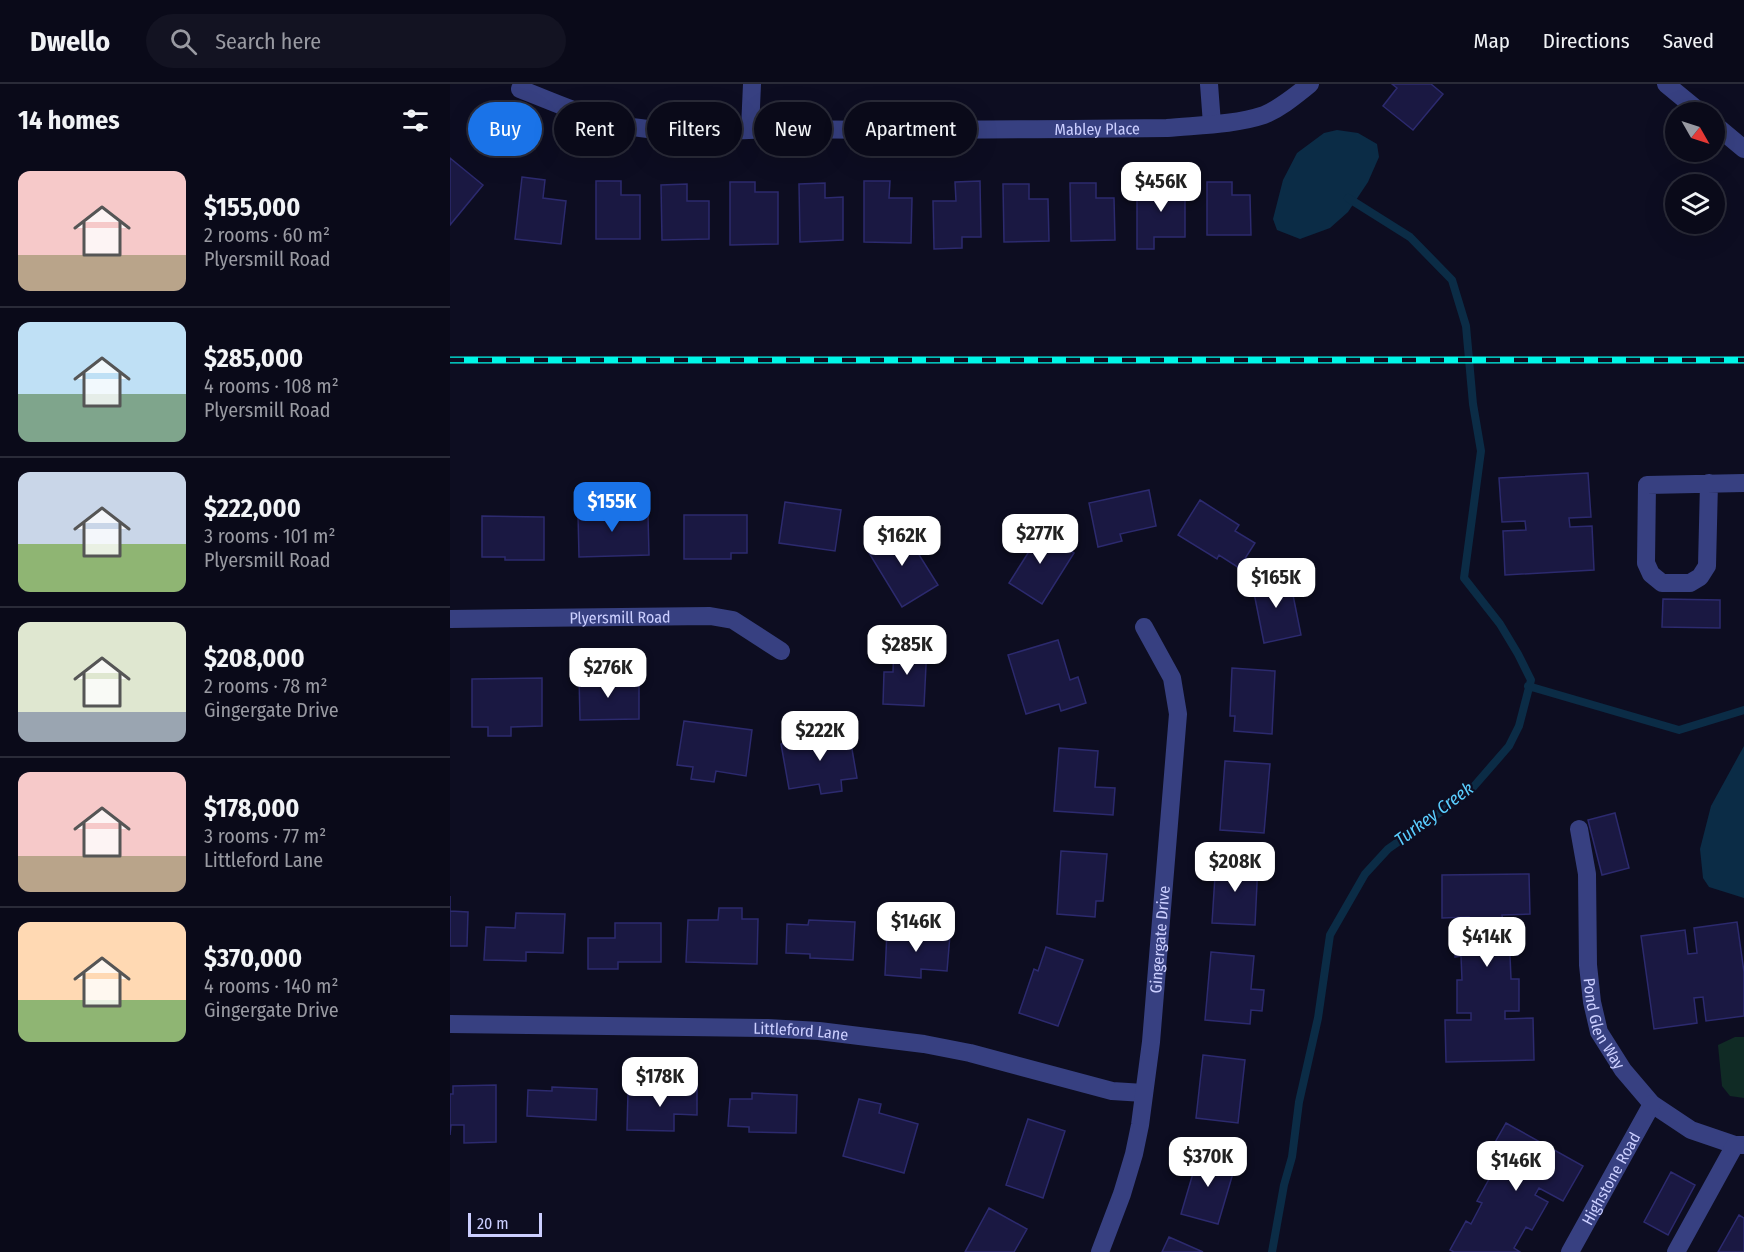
<!DOCTYPE html>
<meta charset="utf-8">
<style>
:root{--surface:#0a0a19;--page:#131322;--text:#f1f3f6;--muted:#999aa2;--line:#2a2b38;--accent:#1a73e8}
body{margin:0;font-family:"Fira Sans Condensed",sans-serif;background:var(--page);color:var(--text);height:100vh;display:flex;flex-direction:column;font-size:22px;white-space:nowrap}
*{box-sizing:border-box;margin:0}
p{font-size:20px;color:var(--muted)}
.icon{flex:none;width:33px;height:33px;fill:none;stroke:currentColor;stroke-width:2;stroke-linecap:round;stroke-linejoin:round}
.map{position:relative;flex:1;overflow:hidden}
.drawer{display:flex;flex-direction:column;background:var(--surface);width:450px}
.drawer>*{flex:none}
.guide{position:absolute;left:18px;top:18px;width:570px;height:54px;display:flex;gap:12px}
.needle{width:39px;rotate:129deg}
.controls{position:absolute;left:1215px;top:18px;display:grid;gap:12px}
.controls a{display:grid;place-items:center;width:60px;height:60px;border-radius:50%;background:var(--surface);box-shadow:0 6px 24px #0002,0 0 0 2px var(--line);font-size:30px}
.scale{position:absolute;left:18px;bottom:15px;width:74px;box-sizing:border-box;padding-left:6px;border:3px solid #cccfff;border-top:0;font-size:16px;line-height:21px;white-space:nowrap;color:#cccfff;-webkit-text-stroke:4px #0d0d21;paint-order:stroke}
.price{position:absolute;translate:-50% -51px;padding:0 14px;border-radius:12px;background:#fff;color:#222;font-size:20px;line-height:39px;filter:drop-shadow(0 2px 3px #0008)}
.price::after{content:'';position:absolute;left:50%;top:36px;width:18px;height:14px;margin-left:-9px;background:inherit;clip-path:polygon(0 0,100% 0,50% 100%)}
.price.selected{background:var(--accent);color:#fff}
ul{padding:0;list-style:none}
li{display:flex;align-items:center;gap:18px;height:150px;padding:0 18px}
li+li{border-top:2px solid var(--line)}
li span{display:grid;place-items:center;flex:none;width:168px;height:120px;border-radius:12px;color:#555}
li>.icon{margin-inline-start:auto}
span .icon{width:72px;height:72px;fill:#fffc;stroke-width:1}
li b{font-size:26px}
h2{display:flex;justify-content:space-between;align-items:center;height:72px;padding:0 18px;font-size:26px}
.tag{padding:0 21px;border-radius:27px;background:var(--surface);box-shadow:0 6px 24px #0002,0 0 0 2px var(--line);font-size:21px;line-height:54px}
.tag.selected{background:var(--accent);color:#fff}
header{display:flex;align-items:center;gap:36px;box-sizing:border-box;height:84px;padding:0 30px;background:var(--surface);border-bottom:2px solid var(--line)}
header strong{font-size:28px}
nav{display:flex;gap:33px;margin-inline-start:auto;font-size:21px}
.search{width:420px;height:54px;background:var(--page);display:flex;align-items:center;gap:15px;box-sizing:border-box;padding:0 21px;border-radius:33px;color:var(--muted);font-size:22px}
main{display:flex;flex:1;min-height:0}
.map>svg:first-child{display:block}
.green{fill:#102b25}
.water{fill:#0b2c46}
.lines{fill:none;stroke-linecap:round;stroke-linejoin:round}
.stream{stroke:#0b2c46;stroke-width:8}
.building{fill:#1a1842;stroke:#2c2a6e;stroke-width:1.5}
.minor{stroke:#374081;stroke-width:18}
.rail-casing{stroke:#00f7e8;stroke-width:7}
.rail{stroke:#0d0d21;stroke-width:4.5;stroke-dasharray:14;stroke-linecap:butt}
.labels{text-anchor:middle;dominant-baseline:central;stroke-width:4.5;stroke-linejoin:round;paint-order:stroke}
.street-label{font-size:16px;fill:#cccfff;stroke:#0d0d21}
.water-label{font-size:18px;font-style:italic;fill:#5aceff;stroke:#0d0d21}
</style>
<header>
<strong>Dwello</strong>
<div class="search"><svg class="icon" aria-label="search" viewBox="0 0 24 24"><circle cx="10" cy="10" r="6"/><path d="M15 15l6 6"/></svg>Search here</div>
<nav><a>Map</a><a>Directions</a><a>Saved</a></nav>
</header>
<main>
<section class="drawer">
<h2>14 homes<svg class="icon" aria-label="filters" viewBox="0 0 24 24"><path d="M4 7h16M4 17h16"/><circle cx="9" cy="7" r="2"/><circle cx="15" cy="17" r="2"/></svg></h2>
<ul>
<li><span style="background:linear-gradient(#f6c9c9 70%,#b9a48a 0)"><svg class="icon" aria-label="home" viewBox="0 0 24 24"><path d="M3 11l9-7 9 7M6 9v11h12V9"/></svg></span><div><b>$155,000</b><p>2 rooms · 60 m²</p><p>Plyersmill Road</p></div></li>
<li><span style="background:linear-gradient(#bfe0f5 60%,#7fa58c 0)"><svg class="icon" aria-label="home" viewBox="0 0 24 24"><path d="M3 11l9-7 9 7M6 9v11h12V9"/></svg></span><div><b>$285,000</b><p>4 rooms · 108 m²</p><p>Plyersmill Road</p></div></li>
<li><span style="background:linear-gradient(#c9d6e8 60%,#8fb573 0)"><svg class="icon" aria-label="home" viewBox="0 0 24 24"><path d="M3 11l9-7 9 7M6 9v11h12V9"/></svg></span><div><b>$222,000</b><p>3 rooms · 101 m²</p><p>Plyersmill Road</p></div></li>
<li><span style="background:linear-gradient(#dfe7d0 75%,#9aa5b1 0)"><svg class="icon" aria-label="home" viewBox="0 0 24 24"><path d="M3 11l9-7 9 7M6 9v11h12V9"/></svg></span><div><b>$208,000</b><p>2 rooms · 78 m²</p><p>Gingergate Drive</p></div></li>
<li><span style="background:linear-gradient(#f6c9c9 70%,#b9a48a 0)"><svg class="icon" aria-label="home" viewBox="0 0 24 24"><path d="M3 11l9-7 9 7M6 9v11h12V9"/></svg></span><div><b>$178,000</b><p>3 rooms · 77 m²</p><p>Littleford Lane</p></div></li>
<li><span style="background:linear-gradient(#ffd9b3 65%,#8fb573 0)"><svg class="icon" aria-label="home" viewBox="0 0 24 24"><path d="M3 11l9-7 9 7M6 9v11h12V9"/></svg></span><div><b>$370,000</b><p>4 rooms · 140 m²</p><p>Gingergate Drive</p></div></li>
</ul>
</section>
<div class="map">
<svg width="1294" height="1168" viewBox="0 0 1294 1168">
<rect width="100%" height="100%" fill="#0d0d21"/>
<!-- green -->
<path class="green" d="M 1285,953 L 1294,953 L 1294,1014 L 1280,1012 L 1272,1002 L 1268,961 Z"/>
<!-- water -->
<path class="water" d="M 887,46 L 908,49 L 927,60 L 929,73 L 918,98 L 898,128 L 880,144 L 850,155 L 827,146 L 823,135 L 833,96 L 847,69 L 874,49 Z
M 1294,662 L 1294,814 L 1259,803 L 1253,794 L 1250,765 L 1261,722 Z"/>
<g class="lines">
<!-- stream -->
<path class="stream" d="M 1078,602 L 1229,646 L 1294,626
M 822,1168 L 834,1101 L 842,1073 L 849,1018 L 868,934 L 880,851 L 915,790 L 938,765 L 1019,708 L 1059,662 L 1069,642 L 1081,596 L 1068,570 L 1050,540 L 1014,494 L 1031,367 L 1023,320 L 1016,242 L 1002,196 L 960,153 L 898,114"/>
</g>
<!-- building -->
<path class="building" d="M 942,0 L 981,0 L 993,10 L 963,46 L 933,22 L 947,4 Z
M 0,74 L 33,101 L 0,141 Z
M 72,93 L 95,96 L 93,114 L 116,117 L 111,160 L 65,155 Z
M 146,97 L 171,97 L 171,111 L 190,111 L 190,155 L 146,155 Z
M 414,97 L 440,97 L 439,114 L 462,114 L 461,159 L 414,158 Z
M 530,97 L 531,153 L 512,153 L 512,164 L 484,165 L 483,117 L 506,117 L 505,98 Z
M 709,97 L 735,97 L 735,153 L 704,153 L 704,165 L 687,165 L 687,106 L 709,106 Z
M 280,98 L 305,98 L 305,108 L 328,108 L 328,160 L 280,161 Z
M 757,98 L 782,98 L 782,111 L 800,111 L 801,151 L 757,151 Z
M 375,99 L 375,114 L 393,113 L 393,156 L 350,158 L 349,100 Z
M 620,99 L 646,99 L 646,114 L 664,114 L 665,156 L 621,157 Z
M 237,100 L 237,117 L 259,117 L 259,155 L 212,156 L 211,101 Z
M 553,100 L 579,100 L 579,115 L 598,115 L 599,157 L 554,158 Z
M 1138,389 L 1141,433 L 1119,434 L 1120,443 L 1142,442 L 1144,486 L 1055,491 L 1053,447 L 1076,446 L 1075,437 L 1052,438 L 1049,394 Z
M 699,406 L 706,442 L 670,450 L 672,457 L 648,463 L 639,419 Z
M 750,416 L 789,441 L 785,447 L 805,459 L 789,484 L 769,471 L 767,475 L 728,451 Z
M 335,418 L 391,426 L 385,467 L 329,459 Z
M 145,419 L 165,419 L 166,431 L 198,431 L 199,471 L 129,473 L 128,430 L 145,430 Z
M 234,431 L 297,431 L 297,469 L 281,469 L 281,475 L 234,475 Z
M 32,432 L 94,433 L 94,476 L 55,476 L 55,473 L 32,473 Z
M 451,442 L 488,501 L 452,523 L 416,464 Z
M 581,442 L 624,469 L 592,520 L 559,499 L 580,466 L 570,460 Z
M 839,491 L 851,551 L 814,559 L 802,499 Z
M 1213,515 L 1270,516 L 1270,544 L 1212,543 Z
M 608,556 L 620,596 L 628,593 L 636,619 L 611,627 L 609,620 L 576,630 L 558,571 Z
M 444,560 L 477,561 L 474,622 L 433,620 L 434,588 L 443,588 Z
M 782,584 L 825,587 L 822,650 L 784,647 L 785,632 L 780,632 Z
M 129,592 L 172,592 L 172,599 L 189,599 L 189,635 L 130,636 Z
M 92,594 L 92,642 L 61,643 L 61,652 L 38,652 L 38,643 L 22,643 L 22,595 Z
M 234,637 L 302,646 L 296,692 L 266,687 L 264,698 L 241,695 L 243,683 L 227,681 Z
M 399,648 L 407,694 L 391,696 L 392,707 L 371,710 L 369,700 L 339,705 L 331,660 Z
M 609,664 L 648,667 L 645,703 L 665,704 L 663,731 L 604,727 Z
M 775,677 L 820,680 L 814,749 L 770,746 Z
M 1165,729 L 1179,784 L 1152,791 L 1138,736 Z
M 611,767 L 657,770 L 653,817 L 646,817 L 645,833 L 607,830 Z
M 766,776 L 808,779 L 805,841 L 762,839 Z
M 1079,790 L 1080,830 L 1052,831 L 1053,839 L 1067,838 L 1068,871 L 1060,871 L 1061,895 L 1069,895 L 1069,927 L 1055,927 L 1055,935 L 1083,934 L 1084,976 L 996,978 L 995,936 L 1021,936 L 1021,929 L 1007,929 L 1007,896 L 1012,896 L 1011,872 L 1005,873 L 1005,840 L 1019,840 L 1019,833 L 992,834 L 992,791 Z
M 0,812 L 0,827 L 18,828 L 17,862 L 0,862 Z
M 269,824 L 292,824 L 292,835 L 308,835 L 307,880 L 236,878 L 238,836 L 268,836 Z
M 66,829 L 115,830 L 113,869 L 76,868 L 76,877 L 34,876 L 36,843 L 65,844 Z
M 359,836 L 405,838 L 403,876 L 360,874 L 360,870 L 336,869 L 337,840 L 358,841 Z
M 1287,838 L 1294,888 L 1294,932 L 1256,937 L 1253,913 L 1244,914 L 1247,939 L 1204,945 L 1191,852 L 1235,846 L 1238,870 L 1247,869 L 1244,844 Z
M 165,839 L 211,839 L 211,878 L 168,878 L 168,885 L 138,885 L 138,854 L 165,854 Z
M 437,847 L 500,851 L 497,887 L 471,885 L 471,894 L 435,891 Z
M 596,863 L 633,876 L 608,942 L 569,929 L 584,885 L 588,887 Z
M 761,868 L 804,872 L 801,905 L 814,906 L 812,927 L 801,926 L 800,940 L 755,936 Z
M 753,971 L 795,976 L 788,1039 L 746,1034 Z
M 46,1001 L 46,1058 L 14,1059 L 14,1041 L 1,1041 L 0,1051 L 0,1010 L 3,1010 L 3,1002 Z
M 221,1001 L 247,1001 L 247,1031 L 224,1030 L 224,1047 L 177,1046 L 178,1008 L 221,1007 Z
M 102,1003 L 147,1005 L 146,1036 L 77,1032 L 78,1006 L 102,1007 Z
M 302,1009 L 347,1011 L 346,1049 L 299,1048 L 299,1043 L 278,1042 L 280,1015 L 302,1015 Z
M 409,1015 L 431,1020 L 429,1029 L 468,1040 L 454,1089 L 393,1072 Z
M 578,1035 L 615,1047 L 593,1114 L 556,1101 Z
M 1056,1039 L 1133,1082 L 1113,1117 L 1089,1104 L 1085,1111 L 1098,1118 L 1082,1146 L 1076,1143 L 1064,1164 L 1070,1168 L 1004,1168 L 1000,1166 L 1016,1137 L 1021,1140 L 1032,1119 L 1027,1117 L 1043,1088 L 1056,1095 L 1059,1089 L 1035,1076 Z
M 749,1069 L 786,1079 L 768,1140 L 731,1130 Z
M 1221,1088 L 1245,1101 L 1218,1151 L 1194,1138 Z
M 539,1124 L 577,1145 L 564,1168 L 515,1168 Z
M 1289,1131 L 1294,1134 L 1294,1168 L 1268,1168 Z
M 719,1153 L 753,1168 L 712,1168 Z"/>
<g class="lines">
<!-- minor -->
<g class="minor">
<path d="M 759,0 L 762,40"/>
<path d="M 1216,0 L 1250,28"/>
<path id="s1" d="M 70,5 C 109,20 149,39 190,44 C 240,51 291,45 340,45 C 466,47 591,45 717,44 C 748,41 784,41 814,31 C 831,24 846,11 860,0"/>
<path d="M 1264,40 L 1294,65"/>
<path d="M 300,45 L 302,0"/>
<path d="M 1259,399 L 1257,482 L 1250,493 L 1240,499 L 1212,499 L 1201,490 L 1196,479 L 1197,401 L 1294,399"/>
<path id="s2" d="M 0,535 L 260,532 L 283,536 L 331,567"/>
<path id="s3" d="M 1129,745 L 1137,790 L 1138,881 L 1142,918 L 1149,948 L 1173,986 L 1202,1020 L 1241,1046 L 1285,1061 L 1294,1061"/>
<path id="s4" d="M 0,940 L 318,944 L 369,947 L 474,960 L 520,969 L 662,1007 L 694,1009"/>
<path id="s5" d="M 650,1168 L 672,1110 L 684,1070 L 690,1041 L 701,958 L 728,630 L 722,594 L 694,543"/>
<path id="s6" d="M 1120,1168 L 1202,1020"/>
<path d="M 1226,1168 L 1285,1061"/>
</g>
<!-- rail casing -->
<g class="rail-casing">
<path id="rail" d="M 0,276 L 1294,276"/>
</g>
<!-- rail -->
<use href="#rail" class="rail"/>
</g>
<g class="labels">
<!-- street labels -->
<g class="street-label">
<text stroke="none"><textPath href="#s1" startOffset="584">Mabley Place</textPath></text>
<text stroke="none"><textPath href="#s2" startOffset="170">Plyersmill Road</textPath></text>
<text stroke="none"><textPath href="#s5" startOffset="320">Gingergate Drive</textPath></text>
<text stroke="none"><textPath href="#s3" startOffset="198">Pond Glen Way</textPath></text>
<text stroke="none"><textPath href="#s4" startOffset="351">Littleford Lane</textPath></text>
<text stroke="none"><textPath href="#s6" startOffset="84">Highstone Road</textPath></text>
</g>
<!-- water labels -->
<g class="water-label">
<text transform="translate(984 730) rotate(-37)">Turkey Creek</text>
</g>
</g>
</svg>
<div class="controls">
<a><svg class="needle" viewBox="-14 -14 28 28"><path d="M0-13l5 13h-10z" fill="#e53935"/><path d="M0 13l5-13h-10z" fill="#999aa2"/></svg></a>
<a><svg class="icon" aria-label="layers" viewBox="0 0 24 24"><path d="M12 4l9 5-9 5-9-5zM3 14l9 5 9-5"/></svg></a>
</div>
<div class="scale">20 m</div>
<b class="price" style="left:711px;top:129px">$456K</b>
<b class="price selected" style="left:162px;top:449px">$155K</b>
<b class="price" style="left:590px;top:481px">$277K</b>
<b class="price" style="left:452px;top:483px">$162K</b>
<b class="price" style="left:826px;top:525px">$165K</b>
<b class="price" style="left:457px;top:592px">$285K</b>
<b class="price" style="left:158px;top:615px">$276K</b>
<b class="price" style="left:370px;top:678px">$222K</b>
<b class="price" style="left:785px;top:809px">$208K</b>
<b class="price" style="left:466px;top:869px">$146K</b>
<b class="price" style="left:1037px;top:884px">$414K</b>
<b class="price" style="left:210px;top:1024px">$178K</b>
<b class="price" style="left:758px;top:1104px">$370K</b>
<b class="price" style="left:1066px;top:1108px">$146K</b>
<div class="guide">
<a class="tag selected">Buy</a>
<a class="tag">Rent</a>
<a class="tag">Filters</a>
<a class="tag">New</a>
<a class="tag">Apartment</a>
</div>
</div>
</main>
